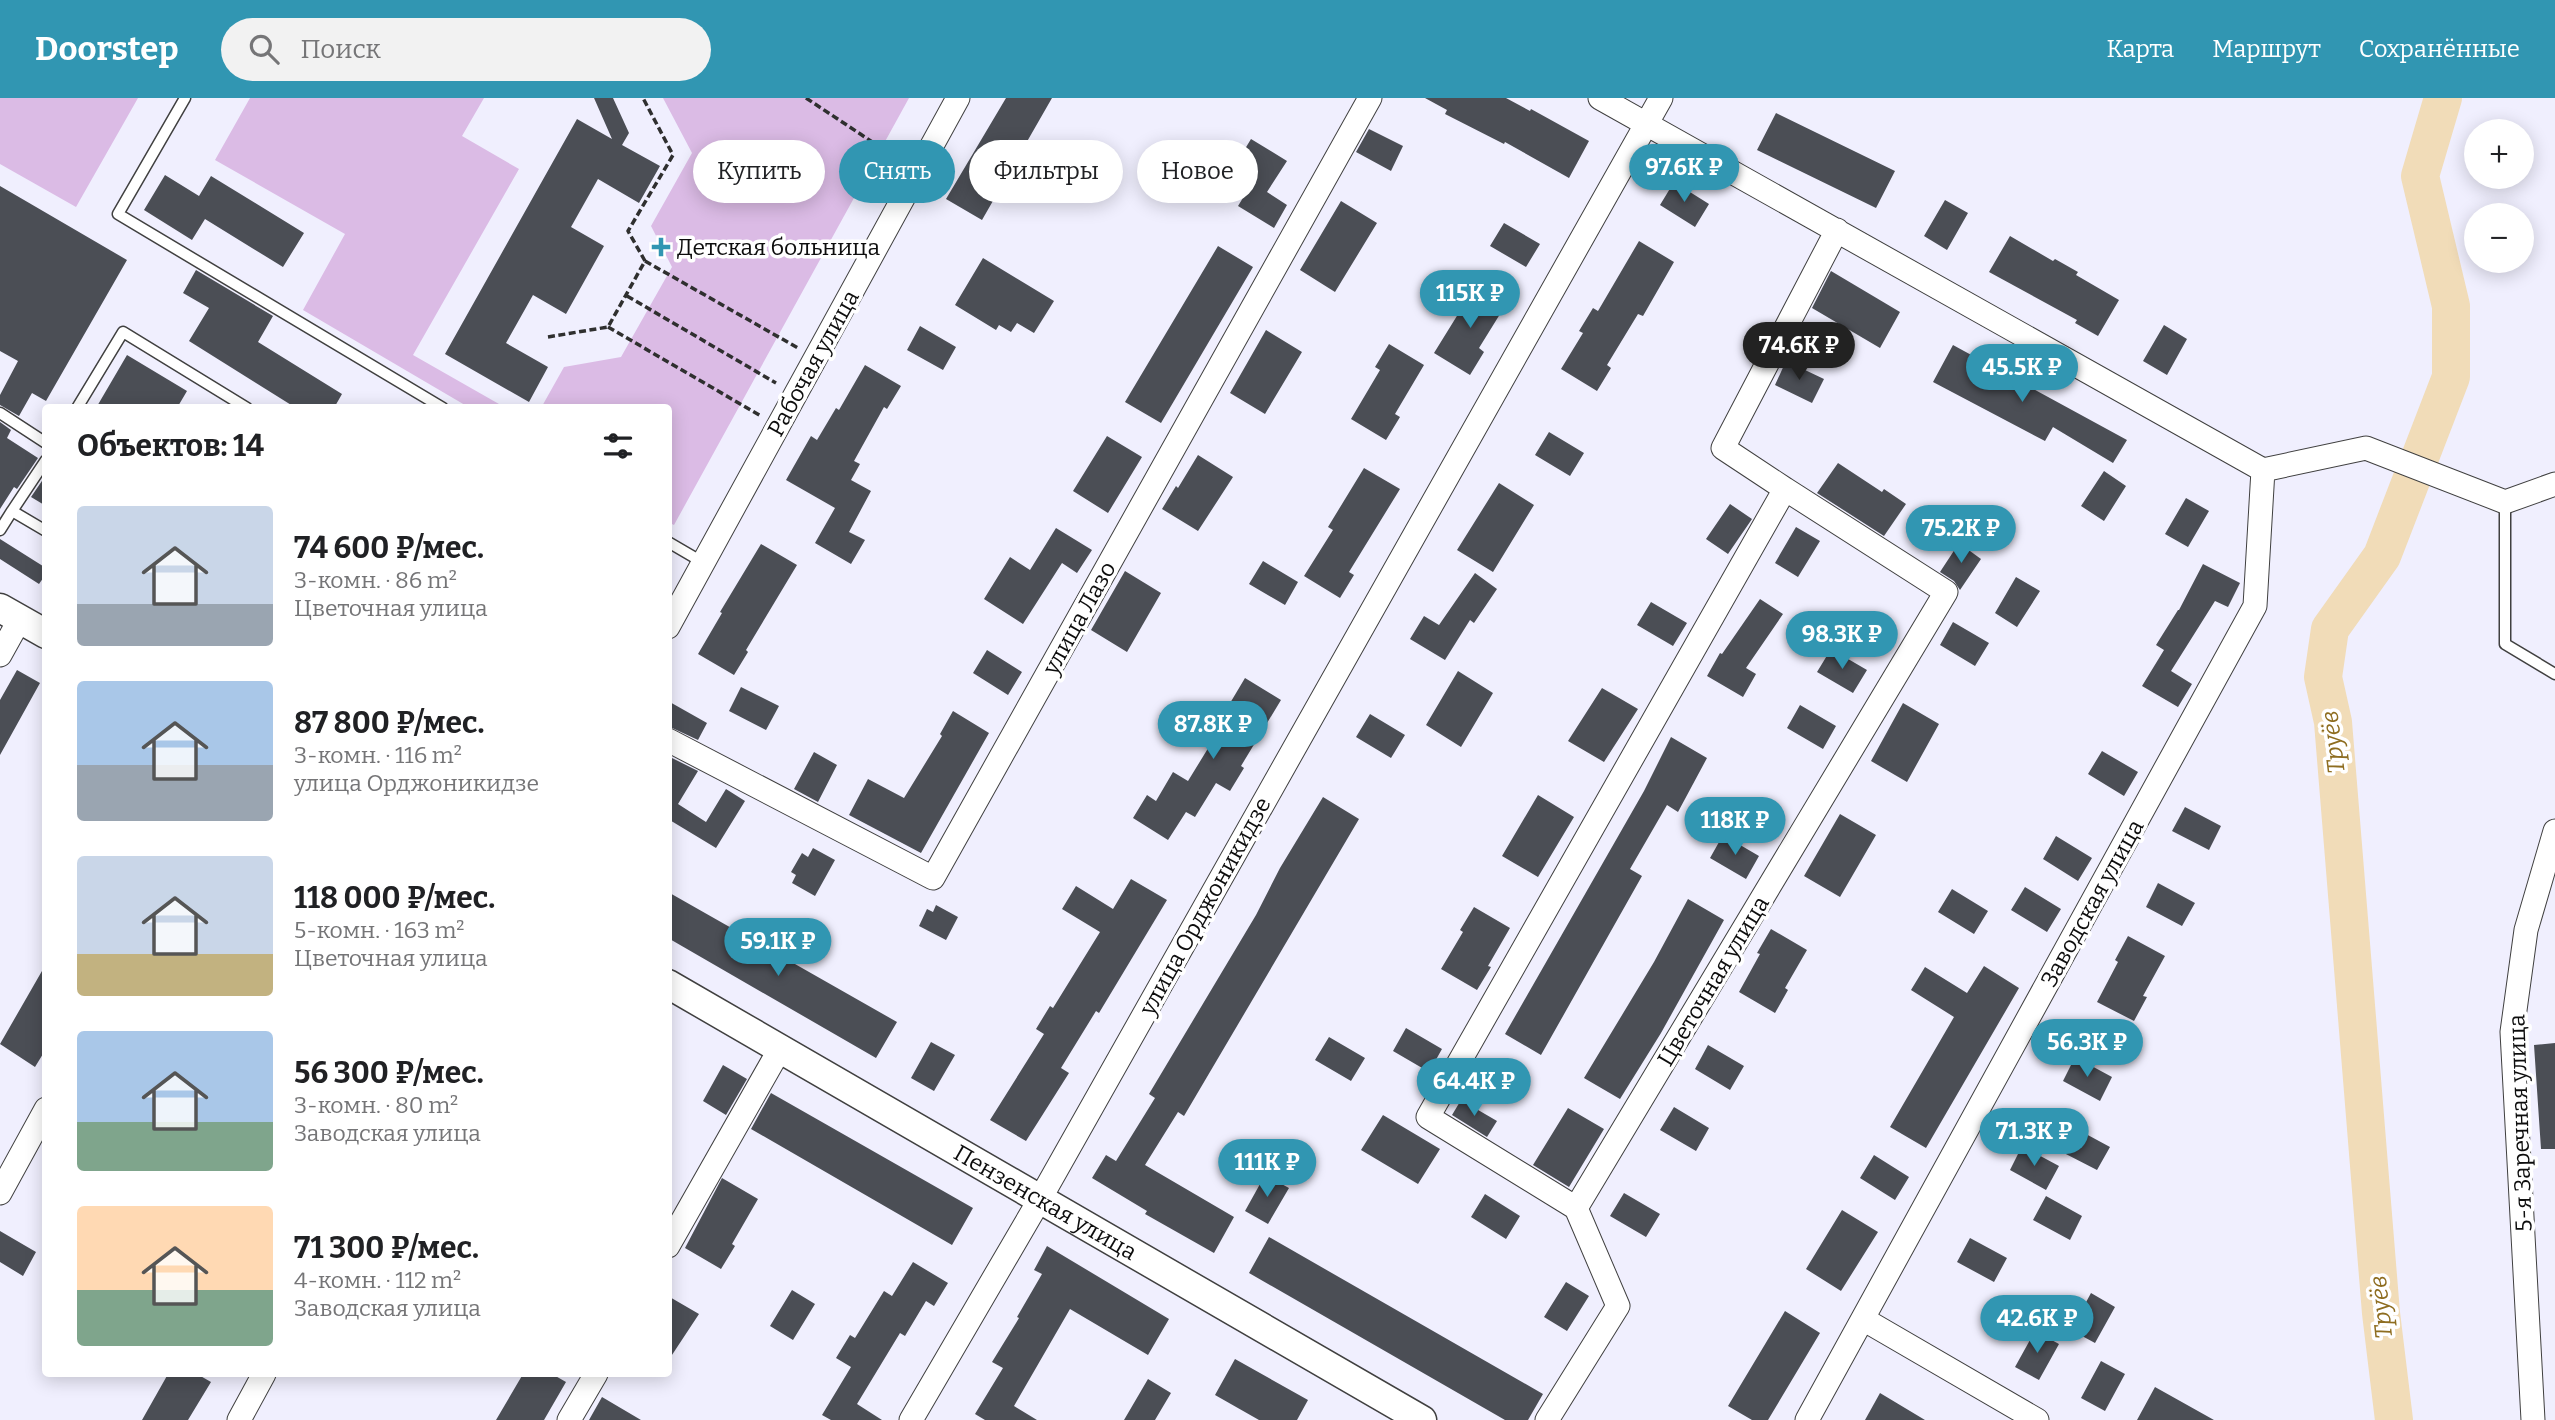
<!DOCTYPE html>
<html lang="ru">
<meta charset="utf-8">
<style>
:root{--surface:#fff;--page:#f2f2f2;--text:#202124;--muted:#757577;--accent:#3196b2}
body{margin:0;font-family:Bitter,serif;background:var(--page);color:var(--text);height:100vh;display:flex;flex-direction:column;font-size:26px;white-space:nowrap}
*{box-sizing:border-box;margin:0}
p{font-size:23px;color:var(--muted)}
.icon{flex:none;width:38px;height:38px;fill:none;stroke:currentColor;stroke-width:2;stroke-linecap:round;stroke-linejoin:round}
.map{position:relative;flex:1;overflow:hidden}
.sheet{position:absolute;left:42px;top:306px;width:630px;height:973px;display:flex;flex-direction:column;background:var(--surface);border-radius:7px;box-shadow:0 4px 18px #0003}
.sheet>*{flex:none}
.top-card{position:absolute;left:693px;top:42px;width:665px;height:63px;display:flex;gap:14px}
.tools{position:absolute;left:2464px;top:21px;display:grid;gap:14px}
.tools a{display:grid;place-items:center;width:70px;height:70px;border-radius:50%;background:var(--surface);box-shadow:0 4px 18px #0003;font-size:35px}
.price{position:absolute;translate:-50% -60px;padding:0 16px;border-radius:24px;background:var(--accent);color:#fff;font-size:23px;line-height:46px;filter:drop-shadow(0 2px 4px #0008)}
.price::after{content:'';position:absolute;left:50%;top:42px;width:21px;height:16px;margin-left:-10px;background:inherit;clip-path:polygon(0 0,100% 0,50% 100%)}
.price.current{background:#222;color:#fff}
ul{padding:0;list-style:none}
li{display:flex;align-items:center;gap:21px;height:175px;padding:0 35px}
li span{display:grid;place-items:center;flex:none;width:196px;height:140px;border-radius:7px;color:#555}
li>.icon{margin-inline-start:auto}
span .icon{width:84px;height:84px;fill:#fffc;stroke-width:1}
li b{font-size:30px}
h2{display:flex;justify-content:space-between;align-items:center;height:84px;padding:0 35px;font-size:30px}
.pill{padding:0 24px;border-radius:32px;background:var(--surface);box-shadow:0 4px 18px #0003;font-size:24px;line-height:63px}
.pill.current{background:var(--accent);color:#fff}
header{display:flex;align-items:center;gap:42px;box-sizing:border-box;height:98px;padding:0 35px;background:var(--accent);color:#fff}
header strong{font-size:33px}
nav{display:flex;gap:38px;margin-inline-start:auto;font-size:24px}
.search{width:490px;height:63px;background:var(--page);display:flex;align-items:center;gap:18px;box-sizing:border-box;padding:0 24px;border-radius:38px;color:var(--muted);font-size:26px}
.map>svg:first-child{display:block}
.green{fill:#dbbbe5}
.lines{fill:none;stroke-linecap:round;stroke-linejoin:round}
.river{stroke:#f1dcb8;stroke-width:38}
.building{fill:#4b4e55}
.service-casing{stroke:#404040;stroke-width:13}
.minor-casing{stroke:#404040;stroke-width:25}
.tertiary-casing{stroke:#404040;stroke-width:31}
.path{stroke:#2f2f2f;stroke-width:3.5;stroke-dasharray:7 3.5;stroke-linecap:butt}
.service{stroke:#fff;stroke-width:10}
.minor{stroke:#fff;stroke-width:23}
.tertiary{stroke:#fff;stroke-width:28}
.poi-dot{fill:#3196b2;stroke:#fff;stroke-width:2.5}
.labels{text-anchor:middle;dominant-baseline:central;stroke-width:7;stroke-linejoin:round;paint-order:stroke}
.poi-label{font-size:23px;fill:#0d0d0d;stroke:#fff;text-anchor:start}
.street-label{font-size:23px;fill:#0d0d0d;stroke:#fff}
.water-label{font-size:24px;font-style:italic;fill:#8e6d20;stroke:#fff}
</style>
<header>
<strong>Doorstep</strong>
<div class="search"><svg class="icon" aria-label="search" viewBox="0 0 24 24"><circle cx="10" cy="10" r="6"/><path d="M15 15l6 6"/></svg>Поиск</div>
<nav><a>Карта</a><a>Маршрут</a><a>Сохранённые</a></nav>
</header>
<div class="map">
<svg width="2555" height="1322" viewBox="0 0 2555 1322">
<rect width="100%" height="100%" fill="#f0effe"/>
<!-- green -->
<path class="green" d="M 0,0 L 138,0 L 76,109 L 0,66 Z
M 250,0 L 484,0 L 462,38 L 519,71 L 413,257 L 506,310 L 470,310 L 303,212 L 345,136 L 215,62 Z
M 663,0 L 909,0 L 674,427 L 668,424 L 668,310 L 541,310 L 564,269 L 621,259 L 672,169 L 651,128 L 692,55 Z"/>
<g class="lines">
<!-- river -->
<path class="river" d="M 2394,1322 L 2381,1215 L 2333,624 L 2323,579 L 2330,531 L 2382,458 L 2451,279 L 2451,208 L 2420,78 L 2443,0"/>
</g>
<!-- building -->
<path class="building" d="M 594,0 L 613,0 L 629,35 L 622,47 L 660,68 L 639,105 L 598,81 L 571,129 L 604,148 L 566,216 L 533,197 L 506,245 L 548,269 L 529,304 L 445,256 L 577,21 L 612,41 Z
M 1006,0 L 1052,0 L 982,122 L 946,101 Z
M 1425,0 L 1506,0 L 1530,13 L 1531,11 L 1589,43 L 1569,80 L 1505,44 L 1504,46 L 1445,16 L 1447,12 Z
M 1776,15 L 1895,73 L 1876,110 L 1757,52 Z
M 1369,31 L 1403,48 L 1391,73 L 1356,54 Z
M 1251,41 L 1287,63 L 1267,94 L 1287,107 L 1274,130 L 1238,108 L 1257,77 L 1237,64 Z
M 165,77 L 199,98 L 211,78 L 304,135 L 283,169 L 205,121 L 192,142 L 144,112 Z
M 1674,84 L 1709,106 L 1695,129 L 1660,107 Z
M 0,88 L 127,162 L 46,303 L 32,295 L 19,318 L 0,307 L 0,297 L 18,263 L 0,253 Z
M 1945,102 L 1968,115 L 1947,152 L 1924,138 Z
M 1341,103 L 1377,125 L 1335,194 L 1300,172 Z
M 1504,125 L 1540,146 L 1526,169 L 1490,148 Z
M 2010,138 L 2053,163 L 2055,161 L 2078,174 L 2076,177 L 2119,202 L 2098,238 L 2075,225 L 2077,222 L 1989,174 Z
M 1639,143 L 1674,164 L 1643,218 L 1638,216 L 1607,267 L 1611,270 L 1597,293 L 1561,271 L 1583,235 L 1579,233 L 1593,210 L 1598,213 Z
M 1218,148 L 1253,169 L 1161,325 L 1125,304 Z
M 983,160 L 1054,203 L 1034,235 L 1017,225 L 1011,234 L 999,227 L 996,232 L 955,207 Z
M 196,172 L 273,218 L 258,244 L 342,296 L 334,310 L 296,310 L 189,243 L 209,210 L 183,195 Z
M 1831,173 L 1900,214 L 1880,250 L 1812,210 Z
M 1469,186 L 1505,208 L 1479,250 L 1484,254 L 1470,277 L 1434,255 L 1460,213 L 1455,209 Z
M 2164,227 L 2187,241 L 2167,277 L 2143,263 Z
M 920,228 L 956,249 L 943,272 L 907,252 Z
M 1266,232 L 1302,254 L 1265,316 L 1230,295 Z
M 1389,246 L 1424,267 L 1395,316 L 1400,319 L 1386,342 L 1351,321 L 1380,272 L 1375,269 Z
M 1953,247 L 2127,342 L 2113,365 L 2053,329 L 2045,343 L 1933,284 Z
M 127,257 L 187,293 L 177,310 L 96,310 Z
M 1786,263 L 1824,281 L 1812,305 L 1775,287 Z
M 865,267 L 901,288 L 887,311 L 884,309 L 854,363 L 860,366 L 851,382 L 871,393 L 849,434 L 865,442 L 851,466 L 815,445 L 835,410 L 786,382 L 811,338 L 817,342 L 836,310 L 839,312 Z
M 0,324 L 11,332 L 7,340 L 38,360 L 17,391 L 14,389 L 0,411 Z
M 1549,334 L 1584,355 L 1570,378 L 1535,357 Z
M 1107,338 L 1142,359 L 1108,415 L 1073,393 Z
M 1198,357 L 1233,379 L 1198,433 L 1162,411 L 1176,388 L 1178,390 Z
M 1838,365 L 1882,394 L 1884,391 L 1906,406 L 1884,438 L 1817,395 Z
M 1364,370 L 1400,391 L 1349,474 L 1354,477 L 1340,500 L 1304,478 L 1333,432 L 1328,429 Z
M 2104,373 L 2126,388 L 2104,423 L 2081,408 Z
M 46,377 L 46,408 L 31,399 Z
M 1499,385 L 1534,407 L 1493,474 L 1457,452 Z
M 2186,400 L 2209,413 L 2188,449 L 2165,436 Z
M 1730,406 L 1752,421 L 1728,456 L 1706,441 Z
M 1796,429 L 1820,443 L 1798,479 L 1775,465 Z
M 1056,430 L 1092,452 L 1077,475 L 1062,465 L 1023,526 L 984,501 L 1010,459 L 1030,472 Z
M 0,441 L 46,470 L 46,476 L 39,486 L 0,461 Z
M 1959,445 L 1981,461 L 1960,492 L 1954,483 L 1940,474 Z
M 761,446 L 797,467 L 746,552 L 748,554 L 734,577 L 698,556 L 722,515 L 720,514 Z
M 1263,463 L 1298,484 L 1285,507 L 1249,486 Z
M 2203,466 L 2240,485 L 2228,509 L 2215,503 L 2171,573 L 2192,586 L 2178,609 L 2142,588 L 2164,552 L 2156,547 L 2178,512 L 2179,512 Z
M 1125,473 L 1161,495 L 1127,554 L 1091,532 Z
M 1475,475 L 1497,491 L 1474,525 L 1470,522 L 1445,562 L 1410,541 L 1424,518 L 1439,527 Z
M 2016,479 L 2040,493 L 2017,529 L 1995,515 Z
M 1760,501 L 1783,516 L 1746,570 L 1756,576 L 1743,599 L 1707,578 L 1720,555 L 1722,556 Z
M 1651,504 L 1687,525 L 1673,548 L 1637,527 Z
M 1953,524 L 1989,545 L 1975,568 L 1940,547 Z
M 1831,551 L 1867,572 L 1853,595 L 1817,574 Z
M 987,552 L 1022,574 L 1008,597 L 973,575 Z
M 17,572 L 40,585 L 0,657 L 0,602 Z
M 1458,573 L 1493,595 L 1461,649 L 1426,627 Z
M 1245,580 L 1281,602 L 1241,668 L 1244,670 L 1230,693 L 1216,685 L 1195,719 L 1186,714 L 1168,742 L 1133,720 L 1147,697 L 1156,703 L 1173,674 L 1188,683 L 1215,639 L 1211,637 Z
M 741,589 L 779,608 L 766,632 L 729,613 Z
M 1602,590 L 1638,611 L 1604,664 L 1568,643 Z
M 668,603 L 707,625 L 698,642 L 668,628 Z
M 1903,605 L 1939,626 L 1907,684 L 1871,663 Z
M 1800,607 L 1836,628 L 1823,651 L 1787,630 Z
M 953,613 L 989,635 L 921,755 L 849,717 L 868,681 L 904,700 L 942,638 L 940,636 Z
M 1370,616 L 1405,637 L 1391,660 L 1356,639 Z
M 1671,639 L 1707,660 L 1678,714 L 1667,707 L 1630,771 L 1642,778 L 1541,957 L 1505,936 L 1644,693 Z
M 2102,653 L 2138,674 L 2124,698 L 2088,676 Z
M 814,654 L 837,667 L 818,704 L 794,691 Z
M 668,658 L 698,673 L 678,706 L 706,724 L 726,691 L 745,703 L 716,750 L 668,721 Z
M 1538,697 L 1574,719 L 1538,779 L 1502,758 Z
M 1323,699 L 1359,721 L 1184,1018 L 1178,1014 L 1145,1067 L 1234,1119 L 1214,1155 L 1145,1116 L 1147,1113 L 1092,1080 L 1106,1057 L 1116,1063 L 1155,1000 L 1149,996 L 1256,817 L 1280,770 Z
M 2185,709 L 2221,728 L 2209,752 L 2172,733 Z
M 1840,716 L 1876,737 L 1840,799 L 1804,778 Z
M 1723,737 L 1759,758 L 1746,781 L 1710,760 Z
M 2056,738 L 2092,760 L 2078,783 L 2043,761 Z
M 813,750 L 835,762 L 815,798 L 792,785 L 796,777 L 791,774 L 802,755 L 808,759 Z
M 1131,781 L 1167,802 L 1099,915 L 1096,913 L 1061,970 L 1069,975 L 1026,1043 L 990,1022 L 1044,936 L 1036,931 L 1050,908 L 1053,910 L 1100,834 L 1062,811 L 1076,788 L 1113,811 Z
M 2158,785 L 2195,805 L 2182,828 L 2146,809 Z
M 2025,789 L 2061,811 L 2047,834 L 2011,812 Z
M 1952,791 L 1988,813 L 1974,836 L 1938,814 Z
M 668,794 L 897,924 L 876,960 L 668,840 Z
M 1688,801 L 1724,822 L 1661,935 L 1620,1001 L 1584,980 L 1654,864 Z
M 936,807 L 958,819 L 946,842 L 919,828 L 927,811 L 933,814 Z
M 1474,809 L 1510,830 L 1488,868 L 1491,869 L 1477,892 L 1441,871 L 1463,834 L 1460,832 Z
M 1771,831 L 1807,852 L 1785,890 L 1788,892 L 1775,915 L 1739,894 L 1760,856 L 1757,855 Z
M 2128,838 L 2165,858 L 2143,898 L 2147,899 L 2134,923 L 2097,904 L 2118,864 L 2115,862 Z
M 46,866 L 46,951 L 35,969 L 0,946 Z
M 1984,868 L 2019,890 L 1926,1050 L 1890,1029 L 1954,919 L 1911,892 L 1925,869 L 1967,895 Z
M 1406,930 L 1442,951 L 1429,974 L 1393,953 Z
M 1329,939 L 1365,960 L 1351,983 L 1315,962 Z
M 931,944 L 955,957 L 934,993 L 911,980 Z
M 2555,945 L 2555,1051 L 2541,1051 L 2534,947 Z
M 1708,947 L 1744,968 L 1730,992 L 1695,971 Z
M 2075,959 L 2112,979 L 2100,1003 L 2063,983 Z
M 723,967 L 747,981 L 726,1017 L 703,1003 Z
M 771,995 L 973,1110 L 952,1147 L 751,1031 Z
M 1461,1002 L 1497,1023 L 1487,1039 L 1452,1017 Z
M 1674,1009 L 1709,1030 L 1696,1053 L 1660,1032 Z
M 1568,1010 L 1604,1031 L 1569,1089 L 1533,1067 Z
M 1383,1017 L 1440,1051 L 1418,1086 L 1361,1052 Z
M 2073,1029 L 2110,1049 L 2097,1072 L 2060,1053 Z
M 2022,1048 L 2059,1068 L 2046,1092 L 2010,1072 Z
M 1874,1057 L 1909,1079 L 1895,1102 L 1860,1080 Z
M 1265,1077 L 1289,1090 L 1268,1126 L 1245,1113 Z
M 722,1080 L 758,1101 L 732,1146 L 735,1148 L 721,1171 L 685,1150 Z
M 1624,1095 L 1660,1116 L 1646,1139 L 1610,1118 Z
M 1485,1096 L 1520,1118 L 1506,1141 L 1471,1119 Z
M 2046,1098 L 2082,1118 L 2070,1142 L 2033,1122 Z
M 1842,1112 L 1878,1134 L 1841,1193 L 1806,1171 Z
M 0,1133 L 36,1154 L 23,1178 L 0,1164 Z
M 1269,1139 L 1543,1296 L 1528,1322 L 1505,1322 L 1249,1175 Z
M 1970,1140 L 2007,1160 L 1994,1184 L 1957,1164 Z
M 1047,1148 L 1169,1221 L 1148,1257 L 1070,1211 L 1014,1308 L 1037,1322 L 985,1322 L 975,1316 L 1003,1270 L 992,1264 L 1019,1220 L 1017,1219 L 1042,1176 L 1034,1172 Z
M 913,1164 L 948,1185 L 934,1208 L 926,1203 L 905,1238 L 900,1235 L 857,1306 L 882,1322 L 831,1322 L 822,1317 L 851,1269 L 836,1260 L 850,1237 L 855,1240 L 884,1193 L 892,1198 Z
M 1566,1184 L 1589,1198 L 1567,1233 L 1544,1219 Z
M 792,1192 L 815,1206 L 793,1242 L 770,1228 Z
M 2091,1195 L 2115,1209 L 2095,1245 L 2071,1232 Z
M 668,1198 L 699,1216 L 668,1263 Z
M 1785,1213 L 1820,1235 L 1768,1322 L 1752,1322 L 1728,1308 Z
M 2035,1233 L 2059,1246 L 2039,1282 L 2015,1269 Z
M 1235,1261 L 1308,1302 L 1297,1322 L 1259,1322 L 1215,1297 Z
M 2101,1263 L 2125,1276 L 2105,1313 L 2081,1300 Z
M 168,1276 L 197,1276 L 211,1284 L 188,1322 L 142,1322 Z
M 523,1276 L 552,1276 L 566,1284 L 544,1322 L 496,1322 Z
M 1148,1281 L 1171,1295 L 1155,1322 L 1124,1322 Z
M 2155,1289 L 2214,1322 L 2137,1322 Z
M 1880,1295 L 1925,1322 L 1865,1322 Z
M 602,1299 L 641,1322 L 589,1322 Z"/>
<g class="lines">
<!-- service casing -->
<g class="service-casing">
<path id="service" d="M 185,0 L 118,116 L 443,310
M 77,310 L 123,234 L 247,310
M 0,315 L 46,345
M 46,362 L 12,413 L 46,433
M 2505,404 L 2505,546 L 2555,576
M 0,432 L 12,413
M 668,444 L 704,465"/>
</g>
<!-- minor casing -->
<g class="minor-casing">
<path id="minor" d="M 1600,0 L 2263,372
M 2263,372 L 2366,350 L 2505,404 L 2555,386
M 1785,391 L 1723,350 L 1837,132
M 668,529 L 958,0
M 0,557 L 20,521
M 668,642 L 933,780 L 1370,0
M 0,1095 L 46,1011
M 668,1148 L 781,949
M 1863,1221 L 2037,1322
M 239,1322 L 264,1276
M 569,1322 L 596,1276
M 911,1322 L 1040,1101 L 1661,0
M 1547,1322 L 1618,1208 L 1576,1110 L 1428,1019 L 1785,391 L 1946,494 L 1576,1110
M 1807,1322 L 2255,508 L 2263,372
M 2533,1322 L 2512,934 L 2526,832 L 2555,733"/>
</g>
<!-- tertiary casing -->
<g class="tertiary-casing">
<g id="tertiary">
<path d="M 0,510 L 46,536"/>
<path id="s1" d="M 668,886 L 1422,1322"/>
</g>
</g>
<!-- path -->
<path class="path" d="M 806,0 L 901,63
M 645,163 L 798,250
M 627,198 L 776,285
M 608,229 L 761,318
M 548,239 L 608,229 L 645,163 L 628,133 L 673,57 L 643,0"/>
<!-- service -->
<use href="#service" class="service"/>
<!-- minor -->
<use href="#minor" class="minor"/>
<!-- tertiary -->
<use href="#tertiary" class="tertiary"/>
</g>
<!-- markers -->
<path class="poi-dot" d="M657.5 138.5h7v7h7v7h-7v7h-7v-7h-7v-7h7z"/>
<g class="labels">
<!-- poi labels -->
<g class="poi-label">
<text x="677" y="149">Детская больница</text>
</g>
<!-- street labels -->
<g class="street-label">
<text transform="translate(813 265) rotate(-61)">Рабочая улица</text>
<text transform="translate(1079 520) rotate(-61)">улица Лазо</text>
<text transform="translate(2092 805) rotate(-61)">Заводская улица</text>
<text transform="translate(1205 808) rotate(-61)">улица Орджоникидзе</text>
<text transform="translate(1713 883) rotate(-59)">Цветочная улица</text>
<text transform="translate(2520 1025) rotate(-92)">5-я Заречная улица</text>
<text stroke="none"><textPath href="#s1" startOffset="436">Пензенская улица</textPath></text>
</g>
<!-- water labels -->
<g class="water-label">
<text transform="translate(2333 644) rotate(-97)">Труёв</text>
<text transform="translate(2381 1209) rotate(-96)">Труёв</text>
</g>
</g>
</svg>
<div class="tools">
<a>+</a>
<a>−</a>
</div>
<b class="price" style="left:1684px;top:106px">97.6K ₽</b>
<b class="price" style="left:1470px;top:232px">115K ₽</b>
<b class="price current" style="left:1799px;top:284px">74.6K ₽</b>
<b class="price" style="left:2022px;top:306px">45.5K ₽</b>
<b class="price" style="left:1961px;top:467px">75.2K ₽</b>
<b class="price" style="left:1842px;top:573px">98.3K ₽</b>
<b class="price" style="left:1213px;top:663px">87.8K ₽</b>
<b class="price" style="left:1735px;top:759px">118K ₽</b>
<b class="price" style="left:778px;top:880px">59.1K ₽</b>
<b class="price" style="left:2087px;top:981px">56.3K ₽</b>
<b class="price" style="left:1474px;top:1020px">64.4K ₽</b>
<b class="price" style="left:2034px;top:1070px">71.3K ₽</b>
<b class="price" style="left:1267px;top:1101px">111K ₽</b>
<b class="price" style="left:2037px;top:1257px">42.6K ₽</b>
<div class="top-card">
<a class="pill">Купить</a>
<a class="pill current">Снять</a>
<a class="pill">Фильтры</a>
<a class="pill">Новое</a>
</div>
<section class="sheet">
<h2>Объектов: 14<svg class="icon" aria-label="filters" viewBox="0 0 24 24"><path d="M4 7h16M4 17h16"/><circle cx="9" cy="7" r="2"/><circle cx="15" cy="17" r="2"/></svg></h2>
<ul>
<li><span style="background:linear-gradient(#c9d6e8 70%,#9aa5b1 0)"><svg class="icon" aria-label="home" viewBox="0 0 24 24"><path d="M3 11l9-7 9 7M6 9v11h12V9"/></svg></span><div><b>74 600 ₽/мес.</b><p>3-комн. · 86 m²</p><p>Цветочная улица</p></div></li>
<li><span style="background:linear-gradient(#a9c7e8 60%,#9aa5b1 0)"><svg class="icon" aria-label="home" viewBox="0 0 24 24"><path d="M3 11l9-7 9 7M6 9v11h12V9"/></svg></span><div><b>87 800 ₽/мес.</b><p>3-комн. · 116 m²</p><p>улица Орджоникидзе</p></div></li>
<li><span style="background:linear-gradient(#c9d6e8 70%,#c2b280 0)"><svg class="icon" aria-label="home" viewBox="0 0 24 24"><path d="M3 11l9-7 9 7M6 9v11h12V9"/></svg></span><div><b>118 000 ₽/мес.</b><p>5-комн. · 163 m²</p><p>Цветочная улица</p></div></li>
<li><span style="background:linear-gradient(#a9c7e8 65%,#7fa58c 0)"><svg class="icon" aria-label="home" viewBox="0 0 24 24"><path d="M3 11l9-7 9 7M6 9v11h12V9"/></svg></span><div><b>56 300 ₽/мес.</b><p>3-комн. · 80 m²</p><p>Заводская улица</p></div></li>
<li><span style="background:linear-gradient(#ffd9b3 60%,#7fa58c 0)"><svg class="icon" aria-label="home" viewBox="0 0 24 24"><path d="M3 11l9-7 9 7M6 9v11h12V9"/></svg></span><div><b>71 300 ₽/мес.</b><p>4-комн. · 112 m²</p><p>Заводская улица</p></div></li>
</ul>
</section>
</div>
